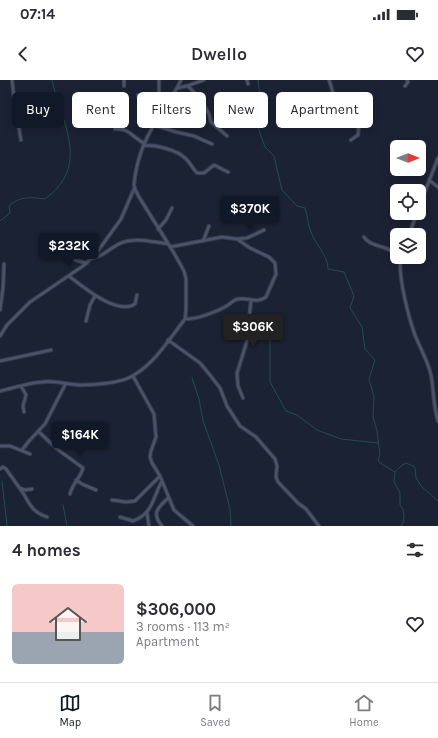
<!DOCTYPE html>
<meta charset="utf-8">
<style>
:root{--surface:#fff;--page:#f7f7f7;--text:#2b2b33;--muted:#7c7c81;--line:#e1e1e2;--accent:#111827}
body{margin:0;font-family:Karla,sans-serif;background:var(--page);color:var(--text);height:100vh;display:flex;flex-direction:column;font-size:15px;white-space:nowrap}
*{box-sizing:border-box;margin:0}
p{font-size:13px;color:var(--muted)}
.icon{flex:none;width:22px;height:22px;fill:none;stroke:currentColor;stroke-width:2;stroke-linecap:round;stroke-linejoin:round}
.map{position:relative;height:446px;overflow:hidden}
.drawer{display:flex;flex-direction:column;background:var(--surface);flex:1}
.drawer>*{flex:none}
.banner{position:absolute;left:12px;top:12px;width:414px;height:36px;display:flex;gap:8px}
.needle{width:26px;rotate:90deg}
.fabs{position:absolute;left:390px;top:60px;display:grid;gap:8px}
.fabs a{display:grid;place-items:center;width:36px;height:36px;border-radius:6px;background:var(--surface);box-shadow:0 2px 10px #0003;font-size:20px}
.price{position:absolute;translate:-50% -34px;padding:0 9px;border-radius:4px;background:var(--accent);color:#fff;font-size:13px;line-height:26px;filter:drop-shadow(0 1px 2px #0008)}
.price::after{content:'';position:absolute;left:50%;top:24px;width:12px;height:9px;margin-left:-6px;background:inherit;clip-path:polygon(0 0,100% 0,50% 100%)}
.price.selected{background:#222;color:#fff}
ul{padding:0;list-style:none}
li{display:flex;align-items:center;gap:12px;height:100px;padding:0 12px}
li+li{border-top:1px solid var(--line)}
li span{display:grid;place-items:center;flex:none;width:112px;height:80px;border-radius:6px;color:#555}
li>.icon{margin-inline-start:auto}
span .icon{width:48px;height:48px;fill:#fffc;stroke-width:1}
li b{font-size:17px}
h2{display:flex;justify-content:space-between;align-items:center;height:48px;padding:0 12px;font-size:17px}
.pill{padding:0 14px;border-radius:6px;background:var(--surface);box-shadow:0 2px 10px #0003;font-size:14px;line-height:36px}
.pill.selected{background:var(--accent);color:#fff}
.status{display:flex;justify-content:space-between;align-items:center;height:28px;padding:0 20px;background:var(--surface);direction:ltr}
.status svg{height:11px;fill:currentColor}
header{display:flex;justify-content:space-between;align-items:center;height:52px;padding:0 12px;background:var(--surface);font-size:18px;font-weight:600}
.tab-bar{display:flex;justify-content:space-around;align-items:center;height:56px;border-top:1px solid var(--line);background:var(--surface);font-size:11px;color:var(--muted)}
.tab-bar a{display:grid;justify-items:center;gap:2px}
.tab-bar .selected{color:var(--accent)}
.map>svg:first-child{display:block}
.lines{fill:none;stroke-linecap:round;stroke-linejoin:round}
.stream{stroke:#244c4e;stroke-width:1}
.minor-casing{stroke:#383d4c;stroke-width:4.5}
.minor{stroke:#4a5368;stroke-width:2.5}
</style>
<div class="status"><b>07:14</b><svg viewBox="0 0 49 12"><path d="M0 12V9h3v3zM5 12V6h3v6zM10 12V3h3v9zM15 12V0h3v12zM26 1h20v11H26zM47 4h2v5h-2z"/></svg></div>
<header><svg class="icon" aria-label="back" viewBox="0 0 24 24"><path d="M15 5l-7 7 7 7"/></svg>Dwello<svg class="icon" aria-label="heart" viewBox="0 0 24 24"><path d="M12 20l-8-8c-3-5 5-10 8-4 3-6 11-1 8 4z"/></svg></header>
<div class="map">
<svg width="438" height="446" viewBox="0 0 438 446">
<rect width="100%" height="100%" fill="#1b2234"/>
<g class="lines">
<!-- stream -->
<path class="stream" d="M 258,0 L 261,23 L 257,32 L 254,31 L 251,37 L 255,39 L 265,67 L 274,76 L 282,110 L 297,126 L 305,128 C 308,136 307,141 310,149 C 314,164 328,174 328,189 L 344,192 L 354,216 L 350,228 L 362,247 L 365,269 L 375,280 L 369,299 L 374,317 L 373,337 L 377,351 L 380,375 L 378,380 L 380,383 L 395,392 L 394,402 L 400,413 L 400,425 L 403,429 L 404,435 L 403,443 L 401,446
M 0,141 L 10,133 L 9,126 C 19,116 32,117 45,119 C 91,85 62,44 52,0
M 270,260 L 270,302 L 286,331 L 297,335 L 317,350 L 341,359 L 378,363
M 192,298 L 199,319 L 203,341 L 219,385 L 230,429 L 231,446
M 395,392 L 401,386 L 406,383 L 415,387 L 416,398 L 421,406 L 438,421
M 2,401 L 7,446
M 63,425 L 67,446"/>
<!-- minor casing -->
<g class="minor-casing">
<path id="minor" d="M 12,0 L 15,26 L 21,60
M 124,0 L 124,6
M 247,0 L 248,4
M 329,0 C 333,10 335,27 343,35 C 348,40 356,38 359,43 L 358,55 L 351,60
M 187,6 L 204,0
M 405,6 L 408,2 L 407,0
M 178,8 L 186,6 L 189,7 L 202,21 L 209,34 L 211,42 L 227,56
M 138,15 L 145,37 L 155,40
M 93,31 L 104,38 L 118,42 L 124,50
M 308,41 L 337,24
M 154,43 L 159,20 L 159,0
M 154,45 L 176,52 L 194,56 L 212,64
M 115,49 C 130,48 133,58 144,63
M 143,66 C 154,64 177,70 185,78 C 190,82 192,88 197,93 L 204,93 L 214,85 L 228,92
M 429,100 L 438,107
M 419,127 L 438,78
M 158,149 L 166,140 L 172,128
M 409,155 L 417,133
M 364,157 C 368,164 377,165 385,168 C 389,169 393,172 397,174
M 203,161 L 209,146
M 170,167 L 222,157 L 237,159 L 247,158 L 264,150
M 43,174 C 59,172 72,180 87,183
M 401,177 C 397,193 409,239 415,255 C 420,268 428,281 431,295 C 434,310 433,326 438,341
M 91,179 C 103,177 111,167 121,163 C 133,157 155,162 168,164
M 69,196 C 82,206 117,236 135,224 L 137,215
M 0,230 L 3,208 L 4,184
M 185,239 C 197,239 213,233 225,227 C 229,225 233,220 238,219 C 248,217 258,224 266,217 L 276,194 L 275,183 L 269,177 L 250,168 L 237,159
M 86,241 L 90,225 L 95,216
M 0,256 L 7,245 L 30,222 L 83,186 L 95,175 L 121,139 L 134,109
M 168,260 L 200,283 L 210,295 L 220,308 L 227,326 L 240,346 L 256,357 L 275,379 L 277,386 L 276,397 L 278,402 L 298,423 L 306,429 L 319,446
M 0,281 L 51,270
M 133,296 L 154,334 L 156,357 L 151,371 L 150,377 L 152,383 L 160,396 L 174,430 L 193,446
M 21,306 L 26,315 L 23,326 L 24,332
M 0,311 C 14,308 27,303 42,302 C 55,300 68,305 81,305 C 95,305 123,303 134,295 C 155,283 170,258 185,239 L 186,230 L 186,199 L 184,191 L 174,173 L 139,117 L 135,109 L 134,105 C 136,81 144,60 157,40 C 165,27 174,15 181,0
M 243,318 L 238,306 L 237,293 L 247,261 L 251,220
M 39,352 L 57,369 L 83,388 C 81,397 72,404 70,414
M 0,366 L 10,366 L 30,374
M 22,370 L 29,361 L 45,344 L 66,303
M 0,389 L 3,387 L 6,389 C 11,396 16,403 21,410 C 30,423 30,431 47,437
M 76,400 L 82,404 L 96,410
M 20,408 L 25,410 L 32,409
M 112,420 L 126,422 L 135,421 L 160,396
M 147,433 L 149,446
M 120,437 L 133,441 C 153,434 153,417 162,401
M 162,446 C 151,433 158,428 168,418"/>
</g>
<!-- minor -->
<use href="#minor" class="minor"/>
</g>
</svg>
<div class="fabs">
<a><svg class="needle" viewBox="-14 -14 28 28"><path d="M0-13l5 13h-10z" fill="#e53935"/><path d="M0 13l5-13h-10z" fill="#7c7c81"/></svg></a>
<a><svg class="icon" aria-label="locate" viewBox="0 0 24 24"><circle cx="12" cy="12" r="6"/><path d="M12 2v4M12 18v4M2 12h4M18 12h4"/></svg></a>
<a><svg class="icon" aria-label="layers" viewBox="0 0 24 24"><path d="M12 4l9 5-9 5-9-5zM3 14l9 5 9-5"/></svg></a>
</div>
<b class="price" style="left:250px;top:150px">$370K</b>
<b class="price" style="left:69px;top:187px">$232K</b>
<b class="price selected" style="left:253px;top:268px">$306K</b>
<b class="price" style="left:80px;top:376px">$164K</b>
<div class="banner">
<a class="pill selected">Buy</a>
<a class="pill">Rent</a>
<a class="pill">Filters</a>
<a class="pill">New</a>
<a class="pill">Apartment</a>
</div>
</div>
<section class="drawer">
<h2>4 homes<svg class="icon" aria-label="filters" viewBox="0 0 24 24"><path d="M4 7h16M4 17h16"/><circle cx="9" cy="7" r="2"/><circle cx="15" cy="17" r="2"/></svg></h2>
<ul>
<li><span style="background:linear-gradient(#f6c9c9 60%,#9aa5b1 0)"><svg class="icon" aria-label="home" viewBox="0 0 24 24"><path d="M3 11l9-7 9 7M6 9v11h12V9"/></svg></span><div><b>$306,000</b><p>3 rooms · 113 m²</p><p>Apartment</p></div><svg class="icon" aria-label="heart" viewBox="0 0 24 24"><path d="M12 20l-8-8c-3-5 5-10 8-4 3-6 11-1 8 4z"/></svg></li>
</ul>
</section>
<nav class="tab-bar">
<a class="selected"><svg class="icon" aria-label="map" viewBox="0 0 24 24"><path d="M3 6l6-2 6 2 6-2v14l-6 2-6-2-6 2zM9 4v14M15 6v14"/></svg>Map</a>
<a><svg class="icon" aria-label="saved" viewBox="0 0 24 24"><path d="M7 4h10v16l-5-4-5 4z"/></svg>Saved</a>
<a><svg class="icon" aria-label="home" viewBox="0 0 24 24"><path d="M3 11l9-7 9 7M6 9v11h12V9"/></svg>Home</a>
</nav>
